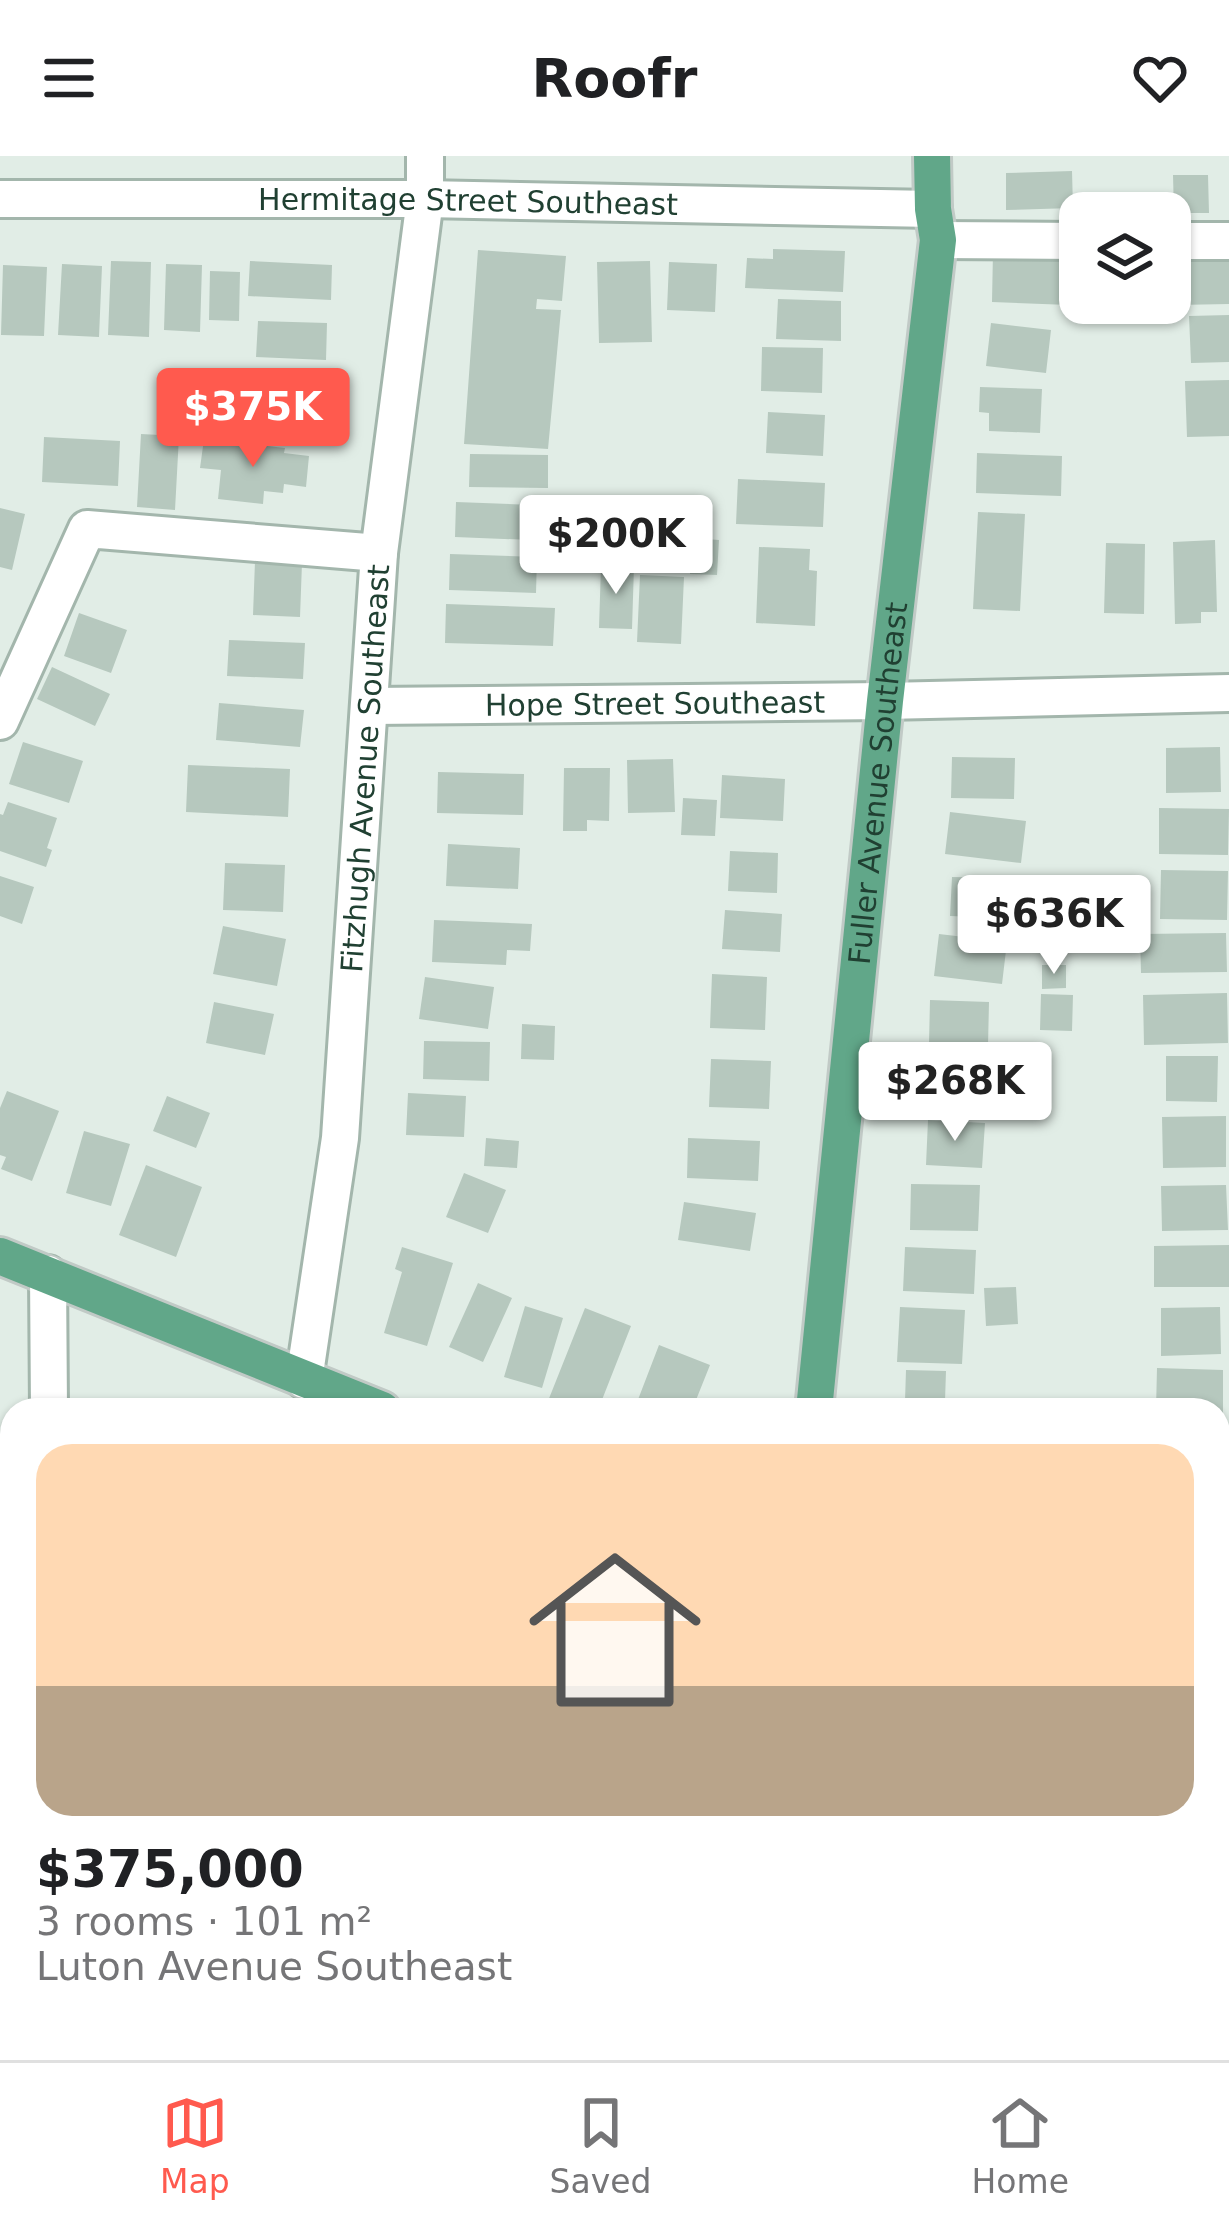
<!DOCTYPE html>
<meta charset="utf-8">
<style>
:root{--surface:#fff;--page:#f2f2f2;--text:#202124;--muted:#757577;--line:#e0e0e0;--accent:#ff5a4e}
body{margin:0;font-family:"DejaVu Sans",sans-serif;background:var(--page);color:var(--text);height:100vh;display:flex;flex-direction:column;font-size:45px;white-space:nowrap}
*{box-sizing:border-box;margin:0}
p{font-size:39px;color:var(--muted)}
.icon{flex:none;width:66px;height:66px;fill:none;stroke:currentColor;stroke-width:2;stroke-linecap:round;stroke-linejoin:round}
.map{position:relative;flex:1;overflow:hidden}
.sheet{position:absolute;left:0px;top:1242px;width:1230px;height:663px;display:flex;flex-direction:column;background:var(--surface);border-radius:36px 36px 0 0;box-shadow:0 3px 9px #0004}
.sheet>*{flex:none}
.tools{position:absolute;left:1059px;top:36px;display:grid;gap:24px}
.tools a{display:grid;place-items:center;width:132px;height:132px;border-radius:24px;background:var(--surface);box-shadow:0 3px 9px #0004;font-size:60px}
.price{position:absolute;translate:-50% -102px;padding:0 27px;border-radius:12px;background:#fff;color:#222;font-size:39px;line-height:78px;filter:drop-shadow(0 3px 6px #0008)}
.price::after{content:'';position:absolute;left:50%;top:72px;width:36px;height:27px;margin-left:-18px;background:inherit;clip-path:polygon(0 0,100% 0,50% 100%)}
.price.active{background:var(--accent);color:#fff}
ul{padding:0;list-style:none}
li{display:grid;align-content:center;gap:24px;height:636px;padding:0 36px}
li+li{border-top:3px solid var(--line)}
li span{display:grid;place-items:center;height:372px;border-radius:36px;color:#555}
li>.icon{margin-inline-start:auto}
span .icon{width:216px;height:216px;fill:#fffc;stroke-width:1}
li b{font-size:51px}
header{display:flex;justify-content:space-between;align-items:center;height:156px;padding:0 36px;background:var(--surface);font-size:54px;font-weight:600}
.dock{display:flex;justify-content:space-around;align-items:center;height:168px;border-top:3px solid var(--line);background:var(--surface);font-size:33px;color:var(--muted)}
.dock a{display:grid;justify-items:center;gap:6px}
.dock .active{color:var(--accent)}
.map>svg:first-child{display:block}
.building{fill:#b6c8be}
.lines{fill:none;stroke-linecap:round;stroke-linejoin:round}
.minor-casing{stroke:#a3b6ac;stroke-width:42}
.major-casing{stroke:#c1cac6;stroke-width:42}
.minor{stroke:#fff;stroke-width:36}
.major{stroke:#61a789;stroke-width:36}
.labels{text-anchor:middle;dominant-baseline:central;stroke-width:12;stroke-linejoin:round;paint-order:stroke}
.street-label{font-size:30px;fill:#204032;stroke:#f2f9f5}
</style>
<header><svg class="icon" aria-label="menu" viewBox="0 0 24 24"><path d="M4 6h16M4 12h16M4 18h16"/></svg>Roofr<svg class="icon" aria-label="heart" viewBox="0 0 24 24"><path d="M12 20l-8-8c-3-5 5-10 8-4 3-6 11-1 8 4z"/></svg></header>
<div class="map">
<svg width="1229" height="1904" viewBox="0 0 1229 1904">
<rect width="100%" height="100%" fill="#e1ede6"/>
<!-- building -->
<path class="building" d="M 1072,15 L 1073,52 L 1006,54 L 1006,17 Z
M 1173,19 L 1208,19 L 1209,57 L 1174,57 Z
M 773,93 L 845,95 L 843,136 L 745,132 L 747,102 L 773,103 Z
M 478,94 L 566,100 L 562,145 L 537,143 L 536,153 L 561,154 L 548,293 L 464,288 Z
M 993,96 L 1071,98 L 1069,149 L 992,146 Z
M 1229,101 L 1229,148 L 1177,149 L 1176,102 Z
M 111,105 L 151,106 L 149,181 L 108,179 Z
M 250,105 L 332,109 L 331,144 L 248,140 Z
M 650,105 L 652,186 L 599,187 L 597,106 Z
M 669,106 L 717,108 L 715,156 L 667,154 Z
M 62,108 L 102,110 L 99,181 L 58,179 Z
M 166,108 L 202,109 L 200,176 L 164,174 Z
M 3,109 L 47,111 L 44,180 L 1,179 Z
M 210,115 L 240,116 L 239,165 L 209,164 Z
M 778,143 L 841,145 L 841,185 L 776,183 Z
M 1229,159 L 1229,206 L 1191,207 L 1189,160 Z
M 258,165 L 327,167 L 326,204 L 256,201 Z
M 991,167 L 1051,174 L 1046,217 L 986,210 Z
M 762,191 L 823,192 L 822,237 L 761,235 Z
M 199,216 L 228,216 L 227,247 L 199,247 Z
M 1229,224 L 1229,280 L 1187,281 L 1185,225 Z
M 251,225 L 332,228 L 331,264 L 250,262 Z
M 980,231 L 1042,233 L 1040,277 L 989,275 L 989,257 L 979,256 Z
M 768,256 L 825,259 L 823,300 L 766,297 Z
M 141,278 L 179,280 L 175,354 L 137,351 Z
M 44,281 L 120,285 L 118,330 L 42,326 Z
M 204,283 L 285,292 L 284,297 L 309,300 L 306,331 L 284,328 L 283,337 L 264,335 L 263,348 L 218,343 L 221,314 L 200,312 Z
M 977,297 L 1062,300 L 1061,340 L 976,337 Z
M 470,298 L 548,299 L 548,332 L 469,331 Z
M 738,323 L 825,327 L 823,371 L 736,368 Z
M 456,346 L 533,349 L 532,384 L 455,381 Z
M 0,352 L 25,358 L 12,414 L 0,411 Z
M 978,356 L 1025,358 L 1020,455 L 973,453 Z
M 691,382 L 719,384 L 717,419 L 690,418 Z
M 1215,384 L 1217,456 L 1201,456 L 1201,467 L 1175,468 L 1173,386 Z
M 1106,387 L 1145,388 L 1144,458 L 1104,457 Z
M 759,391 L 810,393 L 809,414 L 817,415 L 815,470 L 756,467 Z
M 450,398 L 537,401 L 536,437 L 449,434 Z
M 255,405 L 302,407 L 300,461 L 253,459 Z
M 601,409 L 634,410 L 632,473 L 599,472 Z
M 640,419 L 684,421 L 681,488 L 637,486 Z
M 446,448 L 555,452 L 553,490 L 445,487 Z
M 79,457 L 127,474 L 111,517 L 64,500 Z
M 229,484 L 305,487 L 303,523 L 227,520 Z
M 52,511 L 110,538 L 95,570 L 37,543 Z
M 219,547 L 304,554 L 300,591 L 216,584 Z
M 23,586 L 83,605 L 69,647 L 9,628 Z
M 1220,591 L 1221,636 L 1166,637 L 1166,592 Z
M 952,601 L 1015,602 L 1014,643 L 951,642 Z
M 673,603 L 675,656 L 628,657 L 627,604 Z
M 188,609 L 290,613 L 288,661 L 186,656 Z
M 564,612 L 610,612 L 609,665 L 587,664 L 587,675 L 563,675 Z
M 438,616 L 524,618 L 523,659 L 437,657 Z
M 722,619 L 785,623 L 783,665 L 720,662 Z
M 683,642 L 717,644 L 715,680 L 681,679 Z
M 8,646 L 57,662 L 47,692 L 52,694 L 46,711 L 0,695 L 0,658 L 3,659 Z
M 1159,652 L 1229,653 L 1228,699 L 1159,698 Z
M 950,656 L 1026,665 L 1021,707 L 945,698 Z
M 448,688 L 520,692 L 518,733 L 446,730 Z
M 730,695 L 778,697 L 777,737 L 728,735 Z
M 225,707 L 285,709 L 283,756 L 223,754 Z
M 1161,714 L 1228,715 L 1227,764 L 1160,763 Z
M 0,720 L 34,731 L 22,768 L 0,760 Z
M 952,721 L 1005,722 L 1003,762 L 950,760 Z
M 725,754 L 782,758 L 780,796 L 722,793 Z
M 434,764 L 532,768 L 530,795 L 507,794 L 506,809 L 432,806 Z
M 223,770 L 286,783 L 277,830 L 213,818 Z
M 1226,777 L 1227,816 L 1141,817 L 1140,778 Z
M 939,778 L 1007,786 L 1002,828 L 934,820 Z
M 1042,809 L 1066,809 L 1066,832 L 1042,833 Z
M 712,818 L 767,821 L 765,874 L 710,872 Z
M 425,821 L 494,831 L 488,873 L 419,863 Z
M 1227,837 L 1228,887 L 1144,889 L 1143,839 Z
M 1041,838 L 1073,839 L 1072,875 L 1040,874 Z
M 930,844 L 989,846 L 988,890 L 929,888 Z
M 214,846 L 274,858 L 265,899 L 206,887 Z
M 522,868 L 555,870 L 554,904 L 521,903 Z
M 424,885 L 490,886 L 489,925 L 423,923 Z
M 1166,900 L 1218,900 L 1217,946 L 1166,945 Z
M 929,902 L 993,904 L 992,938 L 928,937 Z
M 711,903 L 771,905 L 769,953 L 709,951 Z
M 7,935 L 59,955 L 32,1025 L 1,1013 L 6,1001 L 0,999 L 0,952 Z
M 408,937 L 466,940 L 464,981 L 406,979 Z
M 167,940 L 210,957 L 196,992 L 153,975 Z
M 1226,960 L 1226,1011 L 1163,1012 L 1162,961 Z
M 928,964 L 985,967 L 982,1012 L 926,1009 Z
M 84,975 L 130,988 L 111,1050 L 66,1037 Z
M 486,982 L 519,985 L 517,1012 L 484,1010 Z
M 688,982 L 760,985 L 758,1025 L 687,1022 Z
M 146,1009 L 202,1031 L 176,1101 L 119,1079 Z
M 464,1017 L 506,1034 L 488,1077 L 446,1061 Z
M 911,1028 L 980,1029 L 978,1075 L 910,1074 Z
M 1226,1029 L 1228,1074 L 1162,1075 L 1161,1030 Z
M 684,1046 L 756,1057 L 750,1095 L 678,1084 Z
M 1229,1089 L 1229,1131 L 1154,1131 L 1154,1090 Z
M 402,1091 L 453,1107 L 427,1190 L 384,1177 L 402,1116 L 395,1113 Z
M 905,1091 L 976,1094 L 974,1138 L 903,1135 Z
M 478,1127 L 512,1142 L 483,1206 L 449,1191 Z
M 1016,1131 L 1018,1168 L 986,1170 L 984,1132 Z
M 525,1150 L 563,1162 L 542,1232 L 504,1221 Z
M 900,1151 L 965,1154 L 962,1208 L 897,1206 Z
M 1220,1151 L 1221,1198 L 1161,1200 L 1161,1152 Z
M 585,1152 L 631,1170 L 598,1254 L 570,1254 L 548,1245 Z
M 659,1189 L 710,1209 L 692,1254 L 634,1254 Z
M 1157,1212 L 1223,1214 L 1223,1261 L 1218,1261 L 1218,1254 L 1156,1254 Z
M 906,1214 L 946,1215 L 945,1245 L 905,1245 Z
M 1218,1285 L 1228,1285 L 1228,1328 L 1218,1328 Z
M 1218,1634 L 1229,1634 L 1229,1693 L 1218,1693 Z
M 1056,1893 L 1127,1894 L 1127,1904 L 1056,1904 Z"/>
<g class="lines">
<!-- minor casing -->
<g class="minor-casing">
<g id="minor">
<path id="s1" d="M 0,43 L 425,43 L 933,53"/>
<path d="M 938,84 L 1080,85"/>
<path d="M 1170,85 L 1229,85"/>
<path id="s2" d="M 370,550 L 885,545 L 1229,537"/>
<path d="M 0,565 L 87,373 L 379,397"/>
<path d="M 48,1118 L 49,1254"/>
<path id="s3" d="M 304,1224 L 340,982 L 379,397 L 425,43 L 425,0"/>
<path d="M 0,1825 L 12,1825"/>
<path d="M 59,1893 L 59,1904"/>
<path d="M 503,1893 L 503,1904"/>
<path d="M 1197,1893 L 1198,1904"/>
</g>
</g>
<!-- major casing -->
<g class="major-casing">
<g id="major">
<path d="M 0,1100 L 382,1254"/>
<path id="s4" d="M 814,1254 L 885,545 L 938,84 L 933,53 L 932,0"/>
<path d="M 1218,1541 L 1229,1543"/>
<path d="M 956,1893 L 956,1904"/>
</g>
</g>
<!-- minor -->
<use href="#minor" class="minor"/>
<!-- major -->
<use href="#major" class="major"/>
</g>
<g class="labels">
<!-- street labels -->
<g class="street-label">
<text stroke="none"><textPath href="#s1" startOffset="468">Hermitage Street Southeast</textPath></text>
<text stroke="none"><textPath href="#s2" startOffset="285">Hope Street Southeast</textPath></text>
<text stroke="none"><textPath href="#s3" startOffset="615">Fitzhugh Avenue Southeast</textPath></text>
<text stroke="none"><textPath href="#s4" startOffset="630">Fuller Avenue Southeast</textPath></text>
</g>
</g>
</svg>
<div class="tools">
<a><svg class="icon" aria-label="layers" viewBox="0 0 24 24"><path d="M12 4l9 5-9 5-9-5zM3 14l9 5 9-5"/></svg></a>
</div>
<b class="price active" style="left:253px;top:314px">$375K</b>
<b class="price" style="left:616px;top:441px">$200K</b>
<b class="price" style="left:1054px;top:821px">$636K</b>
<b class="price" style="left:955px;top:988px">$268K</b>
<section class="sheet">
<ul>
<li><span style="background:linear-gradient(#ffd9b3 65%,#b9a48a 0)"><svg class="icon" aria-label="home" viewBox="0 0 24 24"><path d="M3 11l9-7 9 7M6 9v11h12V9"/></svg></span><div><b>$375,000</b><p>3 rooms · 101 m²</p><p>Luton Avenue Southeast</p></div></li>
</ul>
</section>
</div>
<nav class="dock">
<a class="active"><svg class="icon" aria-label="map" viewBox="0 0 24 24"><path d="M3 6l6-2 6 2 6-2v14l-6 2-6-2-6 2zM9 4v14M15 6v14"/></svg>Map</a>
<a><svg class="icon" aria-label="saved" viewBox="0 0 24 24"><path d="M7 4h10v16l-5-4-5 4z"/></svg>Saved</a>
<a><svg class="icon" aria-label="home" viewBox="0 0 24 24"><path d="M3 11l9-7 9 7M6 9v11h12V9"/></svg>Home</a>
</nav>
